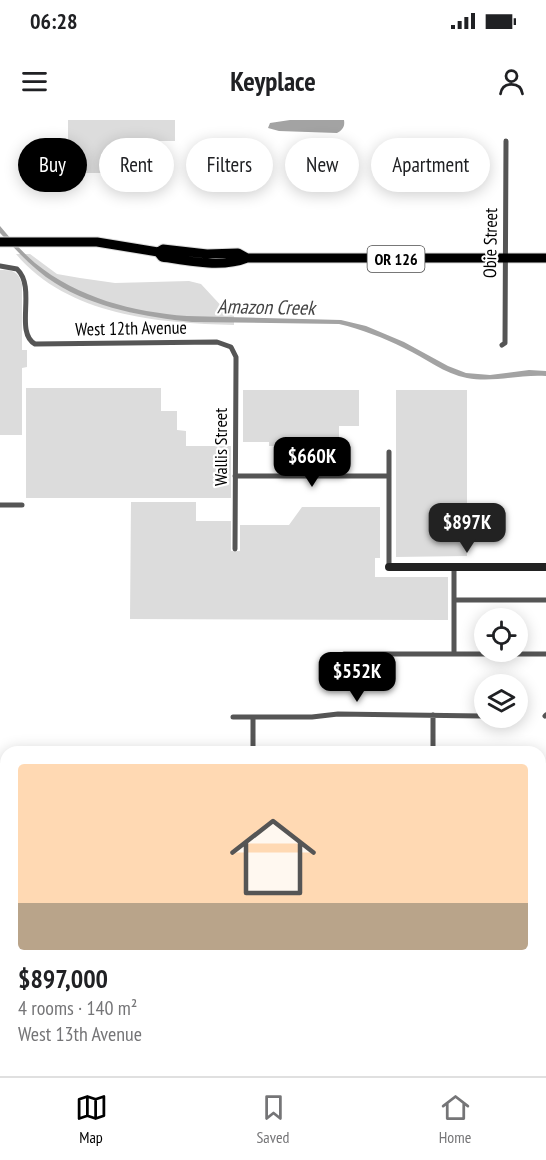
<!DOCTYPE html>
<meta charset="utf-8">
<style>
:root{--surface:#fff;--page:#f2f2f2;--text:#202124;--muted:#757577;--line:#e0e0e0;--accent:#000}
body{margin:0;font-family:"PT Sans Narrow",sans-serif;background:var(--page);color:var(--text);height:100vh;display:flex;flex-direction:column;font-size:22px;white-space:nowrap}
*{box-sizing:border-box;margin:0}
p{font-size:20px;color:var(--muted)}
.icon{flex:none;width:33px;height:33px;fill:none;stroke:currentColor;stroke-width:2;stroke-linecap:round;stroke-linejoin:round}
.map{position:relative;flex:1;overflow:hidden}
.side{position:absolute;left:0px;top:626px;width:546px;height:332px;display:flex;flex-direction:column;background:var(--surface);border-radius:18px 18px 0 0;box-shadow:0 3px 15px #0003}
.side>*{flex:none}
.top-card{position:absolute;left:18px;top:18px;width:510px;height:54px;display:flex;gap:12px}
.fabs{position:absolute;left:474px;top:488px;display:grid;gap:12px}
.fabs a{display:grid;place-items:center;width:54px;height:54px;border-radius:50%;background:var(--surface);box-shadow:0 3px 15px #0003;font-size:30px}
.price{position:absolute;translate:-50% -51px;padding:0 14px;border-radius:12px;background:var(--accent);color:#fff;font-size:20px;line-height:39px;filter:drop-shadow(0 2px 3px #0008)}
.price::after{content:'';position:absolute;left:50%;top:36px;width:18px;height:14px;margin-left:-9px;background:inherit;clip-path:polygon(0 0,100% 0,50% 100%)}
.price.on{background:#222;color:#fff}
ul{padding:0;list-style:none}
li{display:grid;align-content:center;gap:12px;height:318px;padding:0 18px}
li+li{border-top:2px solid var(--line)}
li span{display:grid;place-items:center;height:186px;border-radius:6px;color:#555}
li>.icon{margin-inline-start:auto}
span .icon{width:108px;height:108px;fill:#fffc;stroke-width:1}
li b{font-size:26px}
.pill{padding:0 21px;border-radius:27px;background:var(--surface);box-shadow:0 3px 15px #0003;font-size:21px;line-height:54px}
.pill.on{background:var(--accent);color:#fff}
.status{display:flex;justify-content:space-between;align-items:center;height:42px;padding:0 30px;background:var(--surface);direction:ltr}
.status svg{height:16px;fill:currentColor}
header{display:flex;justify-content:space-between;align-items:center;height:78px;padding:0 18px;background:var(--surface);font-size:27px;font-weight:800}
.dock{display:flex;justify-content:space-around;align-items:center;height:84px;border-top:2px solid var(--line);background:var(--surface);font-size:16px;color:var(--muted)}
.dock a{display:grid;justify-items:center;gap:3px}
.dock .on{color:var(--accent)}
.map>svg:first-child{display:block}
.green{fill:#dcdcdc}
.water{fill:#a3a3a3}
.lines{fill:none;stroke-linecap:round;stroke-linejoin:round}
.primary-casing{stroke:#dbdbdb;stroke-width:11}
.street{stroke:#555;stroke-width:5}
.secondary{stroke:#222;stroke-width:8}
.primary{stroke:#000;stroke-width:9}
.labels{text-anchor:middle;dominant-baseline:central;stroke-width:4.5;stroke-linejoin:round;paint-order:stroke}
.shield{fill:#fff;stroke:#4c4c4c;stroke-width:1.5}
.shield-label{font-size:16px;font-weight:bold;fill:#000}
.street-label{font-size:18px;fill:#000;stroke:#fff}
.water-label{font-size:20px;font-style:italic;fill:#444;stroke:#fff}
</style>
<div class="status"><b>06:28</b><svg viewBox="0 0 49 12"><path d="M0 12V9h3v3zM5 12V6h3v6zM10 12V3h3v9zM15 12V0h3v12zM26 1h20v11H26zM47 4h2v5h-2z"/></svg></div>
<header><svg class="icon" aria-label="menu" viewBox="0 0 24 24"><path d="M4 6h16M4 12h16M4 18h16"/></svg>Keyplace<svg class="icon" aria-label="person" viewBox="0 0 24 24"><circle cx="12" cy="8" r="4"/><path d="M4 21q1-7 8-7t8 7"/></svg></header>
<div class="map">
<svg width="546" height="956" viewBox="0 0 546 956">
<rect width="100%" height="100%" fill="#fff"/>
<!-- green -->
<path class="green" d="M 68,0 L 175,0 L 175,21 L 144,21 L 143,34 L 101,34 L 101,53 L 68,53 Z
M 16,134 L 30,134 L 57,154 L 80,158 L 115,163 L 189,161 L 201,164 L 226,191 L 234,192 L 234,205 C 159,203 68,196 16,134 Z
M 0,150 C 13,150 18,151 22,164 L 22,230 L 27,230 L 27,247 L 22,248 L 22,315 L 0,315 Z
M 26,268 L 161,268 L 161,291 L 177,291 L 177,310 L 186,311 L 186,326 L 231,326 L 231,378 L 26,378 Z
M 243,270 L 359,270 L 359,306 L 339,306 L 339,326 L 269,326 L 269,322 L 243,322 Z
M 396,270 L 467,270 L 467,436 L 396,437 Z
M 131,382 L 196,382 L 196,401 L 231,401 L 231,431 L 240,431 L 240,405 L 289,405 L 302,387 L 380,387 L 380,438 L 375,438 L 375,457 L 448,457 L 448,500 L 130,499 Z
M 168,951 L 418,951 L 418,956 L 168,956 Z"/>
<!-- water -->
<path class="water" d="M 290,0 L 344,0 C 345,6 343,10 337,13 L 279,11 L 268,8 L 270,3 Z
M 0,106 C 11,119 22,132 35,143 C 78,178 133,192 187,196 L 341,200 L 366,206 L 404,222 L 448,246 L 466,253 L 490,255 L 529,250 L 546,251 L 546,256 C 520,254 494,263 467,258 C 445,254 425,238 404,228 C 384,218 361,209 339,204 L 192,202 C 146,197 94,188 55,163 C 34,150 17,131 0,113 Z"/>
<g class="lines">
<!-- primary casing -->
<g class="primary-casing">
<path id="primary" d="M 0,122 L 97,122 L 158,132 L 162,137 C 187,141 223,148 247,138 L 546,138
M 158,132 L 163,129 L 207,134 L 238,133 L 247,138"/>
</g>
<!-- street -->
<path class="street" d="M 0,146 L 17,149 C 37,168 14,212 35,224 L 217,222 L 231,227 L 236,237 L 236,242 L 235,429
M 502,225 L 505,223 L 506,21
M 389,332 L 389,447
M 235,356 L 389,356
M 0,385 L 22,385
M 454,447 L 454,534
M 454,480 L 546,480
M 344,534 L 546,534
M 545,596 L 546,595
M 233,597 L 312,597 L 338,594 L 481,596
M 253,632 L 253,597
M 433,632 L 433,595
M 0,656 L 6,656
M 0,759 L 6,759
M 0,874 L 6,875
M 69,951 L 74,956
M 138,951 L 139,956"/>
<!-- secondary -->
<path class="secondary" d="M 389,447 L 546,447
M 540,772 L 546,773
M 0,943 L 6,936"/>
<!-- primary -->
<use href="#primary" class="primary"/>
</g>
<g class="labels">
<!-- shield labels -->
<rect class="shield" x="367.5" y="126" width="57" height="26" rx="4.5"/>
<g class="shield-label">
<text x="396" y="139">OR 126</text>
</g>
<!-- street labels -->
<g class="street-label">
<text transform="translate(490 123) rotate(-89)">Obie Street</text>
<text transform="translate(131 208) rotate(-1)">West 12th Avenue</text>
<text transform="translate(220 327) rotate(-90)">Wallis Street</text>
</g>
<!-- water labels -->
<g class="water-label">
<text transform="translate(266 187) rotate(1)">Amazon Creek</text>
</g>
</g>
</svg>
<div class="fabs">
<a><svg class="icon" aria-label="locate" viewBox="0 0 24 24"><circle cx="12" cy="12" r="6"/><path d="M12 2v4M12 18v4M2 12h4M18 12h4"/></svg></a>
<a><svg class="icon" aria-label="layers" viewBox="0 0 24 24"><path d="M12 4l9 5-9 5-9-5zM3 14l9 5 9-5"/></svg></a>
</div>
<b class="price" style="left:312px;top:368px">$660K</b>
<b class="price on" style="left:467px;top:434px">$897K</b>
<b class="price" style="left:357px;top:583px">$552K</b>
<div class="top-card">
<a class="pill on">Buy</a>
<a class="pill">Rent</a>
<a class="pill">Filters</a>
<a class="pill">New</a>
<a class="pill">Apartment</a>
</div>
<section class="side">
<ul>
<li><span style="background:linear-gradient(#ffd9b3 75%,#b9a48a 0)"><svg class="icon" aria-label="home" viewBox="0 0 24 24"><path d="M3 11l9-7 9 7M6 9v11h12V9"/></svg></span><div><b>$897,000</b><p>4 rooms · 140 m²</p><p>West 13th Avenue</p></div></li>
</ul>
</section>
</div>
<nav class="dock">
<a class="on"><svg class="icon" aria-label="map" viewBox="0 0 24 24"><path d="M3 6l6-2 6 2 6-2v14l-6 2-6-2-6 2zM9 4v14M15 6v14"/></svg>Map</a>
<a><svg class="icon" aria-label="saved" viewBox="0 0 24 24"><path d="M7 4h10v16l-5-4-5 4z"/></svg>Saved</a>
<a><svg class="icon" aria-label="home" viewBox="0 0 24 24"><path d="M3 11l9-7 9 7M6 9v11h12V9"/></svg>Home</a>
</nav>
